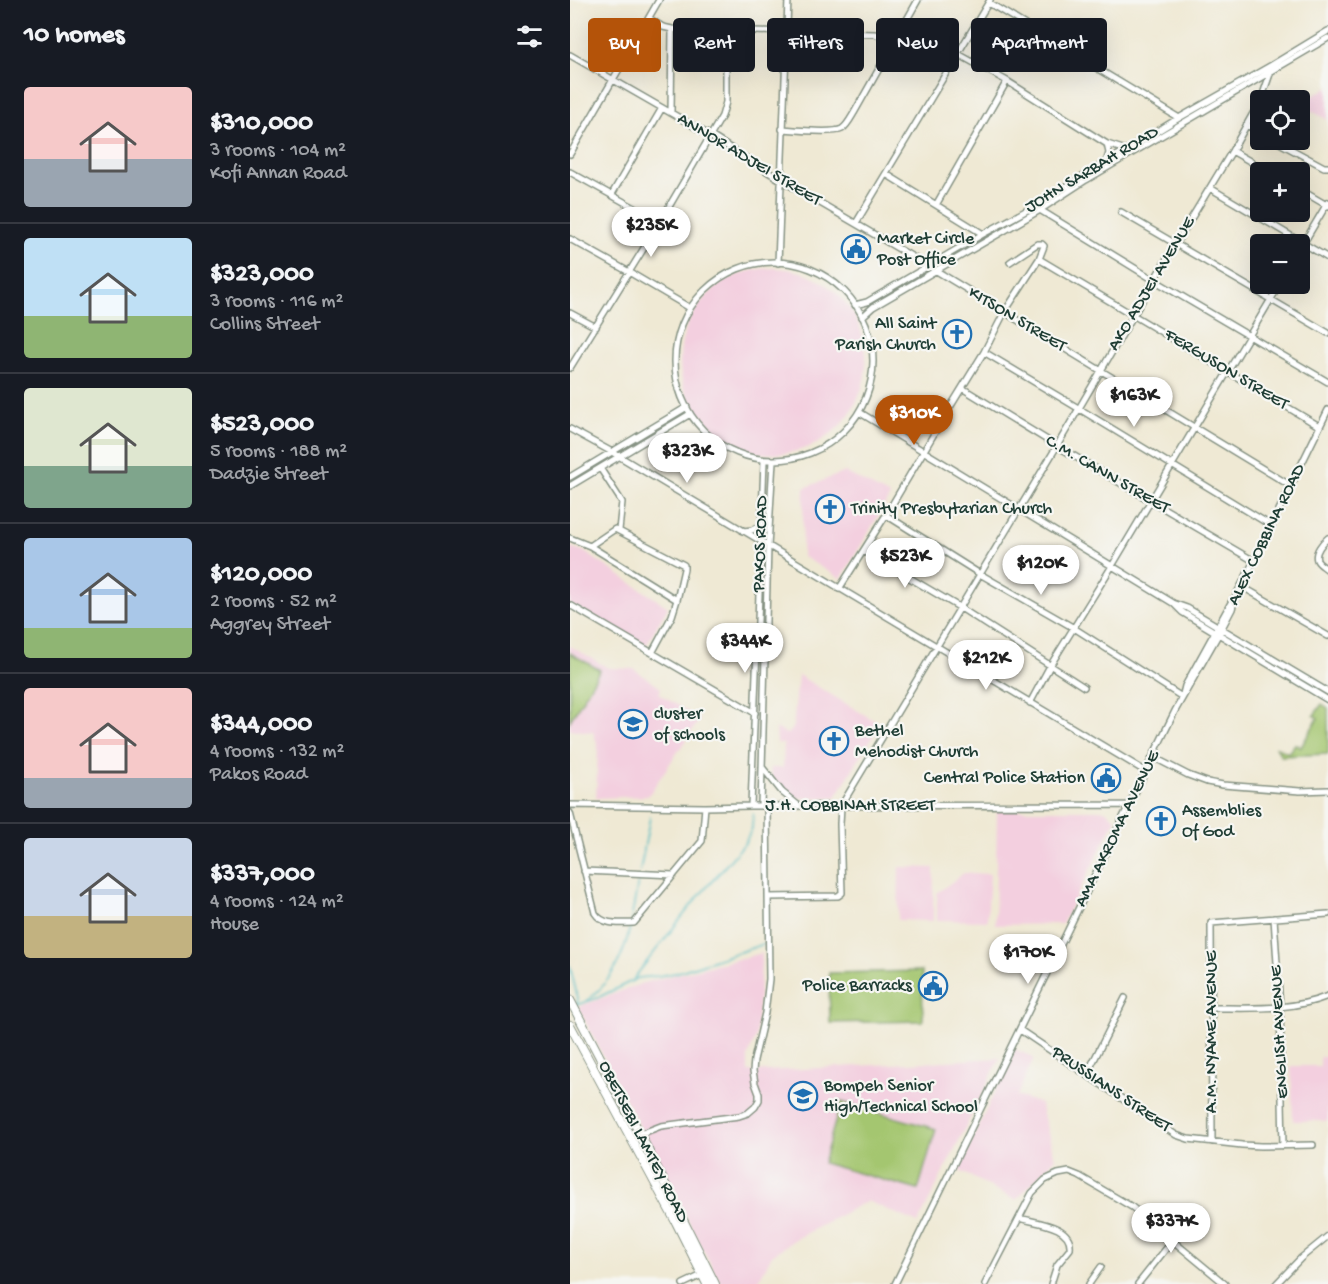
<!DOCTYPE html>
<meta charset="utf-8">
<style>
:root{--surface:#171b24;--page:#242831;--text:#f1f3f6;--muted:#9ea1a6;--line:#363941;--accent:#b45309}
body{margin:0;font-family:"Gochi Hand",sans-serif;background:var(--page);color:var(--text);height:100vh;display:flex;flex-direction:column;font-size:22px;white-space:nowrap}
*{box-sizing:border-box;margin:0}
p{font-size:20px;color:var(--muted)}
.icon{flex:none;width:33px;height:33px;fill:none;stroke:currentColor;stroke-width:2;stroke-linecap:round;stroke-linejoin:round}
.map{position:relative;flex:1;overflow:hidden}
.panel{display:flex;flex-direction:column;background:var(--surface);width:570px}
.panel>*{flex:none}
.banner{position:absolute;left:18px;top:18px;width:570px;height:54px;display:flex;gap:12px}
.fabs{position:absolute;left:680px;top:90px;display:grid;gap:12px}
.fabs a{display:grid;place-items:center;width:60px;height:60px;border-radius:6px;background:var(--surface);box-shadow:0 6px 24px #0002;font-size:30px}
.price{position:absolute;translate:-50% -51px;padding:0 14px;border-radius:21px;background:#fff;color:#222;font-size:20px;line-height:39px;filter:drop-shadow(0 2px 3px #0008)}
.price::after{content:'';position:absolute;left:50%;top:36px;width:18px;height:14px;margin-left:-9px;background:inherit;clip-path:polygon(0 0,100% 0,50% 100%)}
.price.selected{background:var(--accent);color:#fff}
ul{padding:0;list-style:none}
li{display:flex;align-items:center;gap:18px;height:150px;padding:0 24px}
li+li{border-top:2px solid var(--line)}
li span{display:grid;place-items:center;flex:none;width:168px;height:120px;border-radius:6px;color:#555}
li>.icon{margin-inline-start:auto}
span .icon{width:72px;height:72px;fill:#fffc;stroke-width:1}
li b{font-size:26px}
h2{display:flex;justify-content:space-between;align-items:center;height:72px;padding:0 24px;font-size:26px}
.chip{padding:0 21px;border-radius:6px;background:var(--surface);box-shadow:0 6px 24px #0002;font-size:21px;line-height:54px}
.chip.selected{background:var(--accent);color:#fff}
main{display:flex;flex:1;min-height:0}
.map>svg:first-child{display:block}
.built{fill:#f3cfdf}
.green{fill:#a4c66f;stroke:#628252;stroke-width:1.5}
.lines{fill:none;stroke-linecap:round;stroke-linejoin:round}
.stream{stroke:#4cbac3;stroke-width:1.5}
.street-casing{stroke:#879384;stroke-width:8}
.secondary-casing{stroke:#879384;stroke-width:10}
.street{stroke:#fff;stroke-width:5}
.secondary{stroke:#fff;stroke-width:8}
.labels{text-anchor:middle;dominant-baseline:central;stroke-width:4.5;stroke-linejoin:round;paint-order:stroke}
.street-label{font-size:18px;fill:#1f3d34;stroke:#f6f6f2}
.poi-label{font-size:18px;fill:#1f3d34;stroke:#f6f6f2;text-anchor:start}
</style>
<main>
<section class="panel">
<h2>10 homes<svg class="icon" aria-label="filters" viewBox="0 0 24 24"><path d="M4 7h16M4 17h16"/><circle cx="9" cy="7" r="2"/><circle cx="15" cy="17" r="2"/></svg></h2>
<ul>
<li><span style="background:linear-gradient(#f6c9c9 60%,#9aa5b1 0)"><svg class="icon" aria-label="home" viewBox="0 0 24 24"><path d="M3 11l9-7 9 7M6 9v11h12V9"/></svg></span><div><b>$310,000</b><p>3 rooms · 104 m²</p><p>Kofi Annan Road</p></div></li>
<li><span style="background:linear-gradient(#bfe0f5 65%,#8fb573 0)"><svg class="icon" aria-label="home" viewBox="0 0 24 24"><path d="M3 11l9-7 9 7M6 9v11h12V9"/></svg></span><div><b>$323,000</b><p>3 rooms · 116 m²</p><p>Collins Street</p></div></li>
<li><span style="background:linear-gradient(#dfe7d0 65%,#7fa58c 0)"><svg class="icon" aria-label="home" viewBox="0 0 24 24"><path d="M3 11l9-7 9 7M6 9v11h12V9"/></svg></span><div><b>$523,000</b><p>5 rooms · 188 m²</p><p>Dadzie Street</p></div></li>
<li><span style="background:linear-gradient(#a9c7e8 75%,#8fb573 0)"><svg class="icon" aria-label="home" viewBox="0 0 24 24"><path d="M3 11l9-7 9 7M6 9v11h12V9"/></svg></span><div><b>$120,000</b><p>2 rooms · 52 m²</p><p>Aggrey Street</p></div></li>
<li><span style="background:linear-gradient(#f6c9c9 75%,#9aa5b1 0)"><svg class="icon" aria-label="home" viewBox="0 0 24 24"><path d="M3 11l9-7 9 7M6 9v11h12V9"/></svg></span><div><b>$344,000</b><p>4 rooms · 132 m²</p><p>Pakos Road</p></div></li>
<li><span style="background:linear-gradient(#c9d6e8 65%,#c2b280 0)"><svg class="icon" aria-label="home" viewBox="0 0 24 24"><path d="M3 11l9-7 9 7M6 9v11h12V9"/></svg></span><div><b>$337,000</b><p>4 rooms · 124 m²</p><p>House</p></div></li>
</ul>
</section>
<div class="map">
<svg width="758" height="1284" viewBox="0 0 758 1284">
<rect width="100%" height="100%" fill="#f6f6f2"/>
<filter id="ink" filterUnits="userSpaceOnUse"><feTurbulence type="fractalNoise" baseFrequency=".0167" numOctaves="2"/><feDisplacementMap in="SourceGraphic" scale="12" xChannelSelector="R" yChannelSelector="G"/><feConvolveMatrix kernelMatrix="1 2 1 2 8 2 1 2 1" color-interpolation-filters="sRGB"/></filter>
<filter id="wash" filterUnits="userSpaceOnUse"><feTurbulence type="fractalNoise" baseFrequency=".008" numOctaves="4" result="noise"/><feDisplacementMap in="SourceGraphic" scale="24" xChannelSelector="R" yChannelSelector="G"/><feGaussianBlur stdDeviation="1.35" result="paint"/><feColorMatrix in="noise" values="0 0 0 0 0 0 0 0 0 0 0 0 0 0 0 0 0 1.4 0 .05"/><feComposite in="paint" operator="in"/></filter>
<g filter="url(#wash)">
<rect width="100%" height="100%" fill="#efe9d4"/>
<!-- built -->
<path class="built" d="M 758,87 L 758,120 L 729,104 Z
M110 361a93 93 0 1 1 186 0a93 93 0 1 1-186 0Z
M 275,472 L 320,496 L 271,579 L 232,556 L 234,488 Z
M 0,547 L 13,551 L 98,607 L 75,647 L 0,604 Z
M 0,646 L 38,668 L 64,669 L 91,688 L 89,694 L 130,719 L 78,796 L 26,798 L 28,746 L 23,732 L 0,730 Z
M 228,675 L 310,724 L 266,797 L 224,798 L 202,779 L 200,768 L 213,768 L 214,744 L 207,743 L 206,728 L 217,734 L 223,729 Z
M 427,810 L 535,810 L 546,819 L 492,924 L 425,925 Z
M 329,867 L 364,868 L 363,921 L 328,920 Z
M 394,873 L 420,874 L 417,921 L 367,920 L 367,893 Z
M 192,953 L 186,1036 L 178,1056 L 178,1072 L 430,1058 L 348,1223 L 297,1201 L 227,1238 L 202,1255 L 187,1284 L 151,1284 L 8,1007 L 73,983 Z
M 445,1049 L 464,1058 L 447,1096 L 470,1103 L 485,1159 L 446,1200 L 388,1170 Z
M 750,1057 L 758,1057 L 758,1121 L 723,1121 L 721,1066 L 750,1066 Z"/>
<!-- green -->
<path class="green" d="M 0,653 L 30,670 L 0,721 Z
M 752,704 L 758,708 L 758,754 L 711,756 L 706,747 L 718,753 L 725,744 L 731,747 L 748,718 L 744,715 Z
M 352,971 L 353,1021 L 260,1023 L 259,973 Z
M 271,1102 L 366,1129 L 348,1190 L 253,1163 Z"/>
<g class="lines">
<!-- stream -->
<path class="stream" d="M 70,871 L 80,817
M 61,920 L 69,877
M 0,967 L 8,999 L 6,1005 L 27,998 L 68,978 L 88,976 L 105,973 L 194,944
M 64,978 L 123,903 L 175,843 L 182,828 L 183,814
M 16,1001 C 40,985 55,954 60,926"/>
</g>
</g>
<g filter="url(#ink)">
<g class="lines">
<!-- street casing -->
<g class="street-casing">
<path id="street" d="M 419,3 L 609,118
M 79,18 L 93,27 L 102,29 L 305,34 L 324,43
M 388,54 L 437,81 L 537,144 L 556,150
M 0,55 L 141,136 L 211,180 L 365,270 L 721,486
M 691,100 L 700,74
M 101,113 L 102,29
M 677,125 L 690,132
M 212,129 C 224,130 263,134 272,129 C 277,126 281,118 284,113 L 348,0
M 704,140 L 754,167 L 758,167
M 662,151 L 699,172
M 0,154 L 89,0
M 536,162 L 539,153 L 537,144
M 0,172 L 90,222
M 316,174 L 413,234
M 640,188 L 758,258
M 729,189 L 758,206
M 42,194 L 92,108
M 366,205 L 437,81
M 470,210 L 584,280 L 758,382
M 551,212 L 758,333
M 286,223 L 420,0
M 0,239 L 59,272 L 120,308
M 729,251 L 758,202
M 469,259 L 749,426
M105 361a99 99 0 1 1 198 0a99 99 0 1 1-198 0Z
M 208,263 L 218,0
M 285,305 L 297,302 L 413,234 L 463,207 L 609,118 L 702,65 L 758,31
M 0,313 L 26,327
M 292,317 L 303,307 L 470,210 L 516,180 L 758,38
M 414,352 L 508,408 L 702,526
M 0,368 L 90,222 L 152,116 L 156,102 L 156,30
M 392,388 L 487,446 L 684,561
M 289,412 L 603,603 L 617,608 L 758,692
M 0,429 L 42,452 L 575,771
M 30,468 L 52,502 L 49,530
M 0,477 L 117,407
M 0,486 L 120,414
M 316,515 L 410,574 L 504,628 L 612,697
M 173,531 L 182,530 L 192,525
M 0,538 L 20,546
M 758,538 C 753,542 744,552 747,560 C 748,564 755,567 758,570
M 294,551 L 389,607 L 514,687
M 671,586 L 758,636
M 269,589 L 316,515 L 368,427 L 414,352 L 434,313 L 469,259 L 474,246 L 472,244 L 467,244 L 440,262
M 604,604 L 612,612 L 758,700
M 0,605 L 185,713
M 82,653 L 102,616 L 107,600 L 114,569 L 114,565 L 45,529 L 20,546 L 107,600
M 613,694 L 615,686 L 663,599
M 460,703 L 480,666 L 542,566 L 710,284
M 583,757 L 618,775 L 637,782 L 653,785 L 730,791 L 758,790
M 192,767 L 212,792 L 229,806
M 0,805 L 135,807 L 181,806 L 560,805
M 181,806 L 194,461
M 191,806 L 198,547 L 203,461
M 0,813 L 25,913 C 33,926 51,923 64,923 L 132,841 L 135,807
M 14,871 L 104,875
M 198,897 L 268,896 L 272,893 L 270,824 L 271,806 L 487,446 L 584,280 L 662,151 L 690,101
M 704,918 L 710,1008 L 713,1146
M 641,1008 C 681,1008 721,1011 758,996
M 450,1030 L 606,1135 L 618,1139 L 672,1145 L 691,1146 L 743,1145
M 517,1074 L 555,998
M 70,1134 L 91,1126 L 169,1116 L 178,1113 L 185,1107 L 189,1100 L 189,1094 L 185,1083 L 183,1071 L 184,1060 L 195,1013 L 199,979 L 197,806
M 642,1142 L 641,923 L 758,914
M 449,1218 C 466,1223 503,1225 500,1249 L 487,1265 L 481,1284
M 113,1284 L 132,1275
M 325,1284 L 605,711 L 652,628 L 662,609 L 666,595 L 684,561 L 758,410
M 415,1284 L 462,1193 L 475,1180 L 488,1174 L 499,1172 L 509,1176 L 562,1207 L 655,1284
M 519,1284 L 531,1267
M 568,1284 L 603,1240
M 706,1284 L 731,1258 L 758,1236"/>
</g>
<!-- secondary casing -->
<g class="secondary-casing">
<path id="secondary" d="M 0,1000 L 70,1134 L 145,1284
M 0,1025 L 106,1222 L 137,1284"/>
</g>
<!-- street -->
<use href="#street" class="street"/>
<!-- secondary -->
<use href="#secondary" class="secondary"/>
</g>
</g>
<!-- icons -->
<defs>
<g id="civic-ring" transform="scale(1.5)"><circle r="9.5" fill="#f6f6f2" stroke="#1f6fb2" stroke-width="1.5"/><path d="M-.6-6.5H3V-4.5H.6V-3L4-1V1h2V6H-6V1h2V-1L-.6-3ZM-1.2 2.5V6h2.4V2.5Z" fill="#1f6fb2"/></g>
<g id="church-ring" transform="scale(1.5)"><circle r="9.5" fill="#f6f6f2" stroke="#1f6fb2" stroke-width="1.5"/><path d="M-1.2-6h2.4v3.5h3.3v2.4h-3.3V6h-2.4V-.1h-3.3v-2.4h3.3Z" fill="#1f6fb2"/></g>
<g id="school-ring" transform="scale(1.5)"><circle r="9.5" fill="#f6f6f2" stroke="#1f6fb2" stroke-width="1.5"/><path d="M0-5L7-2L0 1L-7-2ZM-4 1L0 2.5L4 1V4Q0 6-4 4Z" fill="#1f6fb2"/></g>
</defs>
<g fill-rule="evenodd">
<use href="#civic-ring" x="286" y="249"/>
<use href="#church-ring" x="387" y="334"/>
<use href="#church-ring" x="260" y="509"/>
<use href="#school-ring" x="63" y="724"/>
<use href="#church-ring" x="264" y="741"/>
<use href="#civic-ring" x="536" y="778"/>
<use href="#church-ring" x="591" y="821"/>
<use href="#civic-ring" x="363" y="986"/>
<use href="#school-ring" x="233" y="1096"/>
</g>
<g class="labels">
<!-- street labels -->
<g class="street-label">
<text transform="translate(179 160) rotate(31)">ANNOR ADJEI STREET</text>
<text transform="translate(522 170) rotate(-31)">JOHN SARBAH ROAD</text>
<text transform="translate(582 284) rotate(-59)">AKO ADJEI AVENUE</text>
<text transform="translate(447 320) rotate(31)">KITSON STREET</text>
<text transform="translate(656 370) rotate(31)">FERGUSON STREET</text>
<text transform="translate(537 475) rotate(30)">C.M. CANN STREET</text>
<text transform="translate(697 535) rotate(-64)">ALEX COBBINA ROAD</text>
<text transform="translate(191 544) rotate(-88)">PAKOS ROAD</text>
<text x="280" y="806">J.H. COBBINAH STREET</text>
<text transform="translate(548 829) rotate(-64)">AMA AKROMA AVENUE</text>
<text transform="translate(642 1032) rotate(-90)">A.M. NYAME AVENUE</text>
<text transform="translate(710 1032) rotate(-93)">ENGLISH AVENUE</text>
<text transform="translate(541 1090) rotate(34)">PRUSSIANS STREET</text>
<text transform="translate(73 1142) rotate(63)">OBETSEBI LAMTEY ROAD</text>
</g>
<!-- poi labels -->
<g class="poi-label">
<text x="307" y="239">Market Circle<tspan x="307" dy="21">Post Office</tspan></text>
<text x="366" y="324" text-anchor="end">All Saint<tspan x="366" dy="21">Parish Church</tspan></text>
<text x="281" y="509">Trinity Presbytarian Church</text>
<text x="84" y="714">cluster<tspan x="84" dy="21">of schools</tspan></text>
<text x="285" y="731">Bethel<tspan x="285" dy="21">Mehodist Church</tspan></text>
<text x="515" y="778" text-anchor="end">Central Police Station</text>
<text x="612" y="811">Assemblies<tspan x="612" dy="21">Of God</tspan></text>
<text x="342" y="986" text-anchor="end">Police Barracks</text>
<text x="254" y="1086">Bompeh Senior<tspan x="254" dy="21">High/Technical School</tspan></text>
</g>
</g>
</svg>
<div class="fabs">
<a><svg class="icon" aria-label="locate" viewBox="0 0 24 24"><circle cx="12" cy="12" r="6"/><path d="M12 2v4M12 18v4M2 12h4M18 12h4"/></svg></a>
<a>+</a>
<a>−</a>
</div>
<b class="price" style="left:81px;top:258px">$235K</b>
<b class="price" style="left:564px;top:428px">$163K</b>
<b class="price selected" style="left:344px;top:446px">$310K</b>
<b class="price" style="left:117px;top:484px">$323K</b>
<b class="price" style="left:335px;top:589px">$523K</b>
<b class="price" style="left:471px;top:596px">$120K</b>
<b class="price" style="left:175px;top:674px">$344K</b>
<b class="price" style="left:416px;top:691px">$212K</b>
<b class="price" style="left:458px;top:985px">$170K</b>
<b class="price" style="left:601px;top:1254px">$337K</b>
<div class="banner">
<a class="chip selected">Buy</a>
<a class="chip">Rent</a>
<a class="chip">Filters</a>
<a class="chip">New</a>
<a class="chip">Apartment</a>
</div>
</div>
</main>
